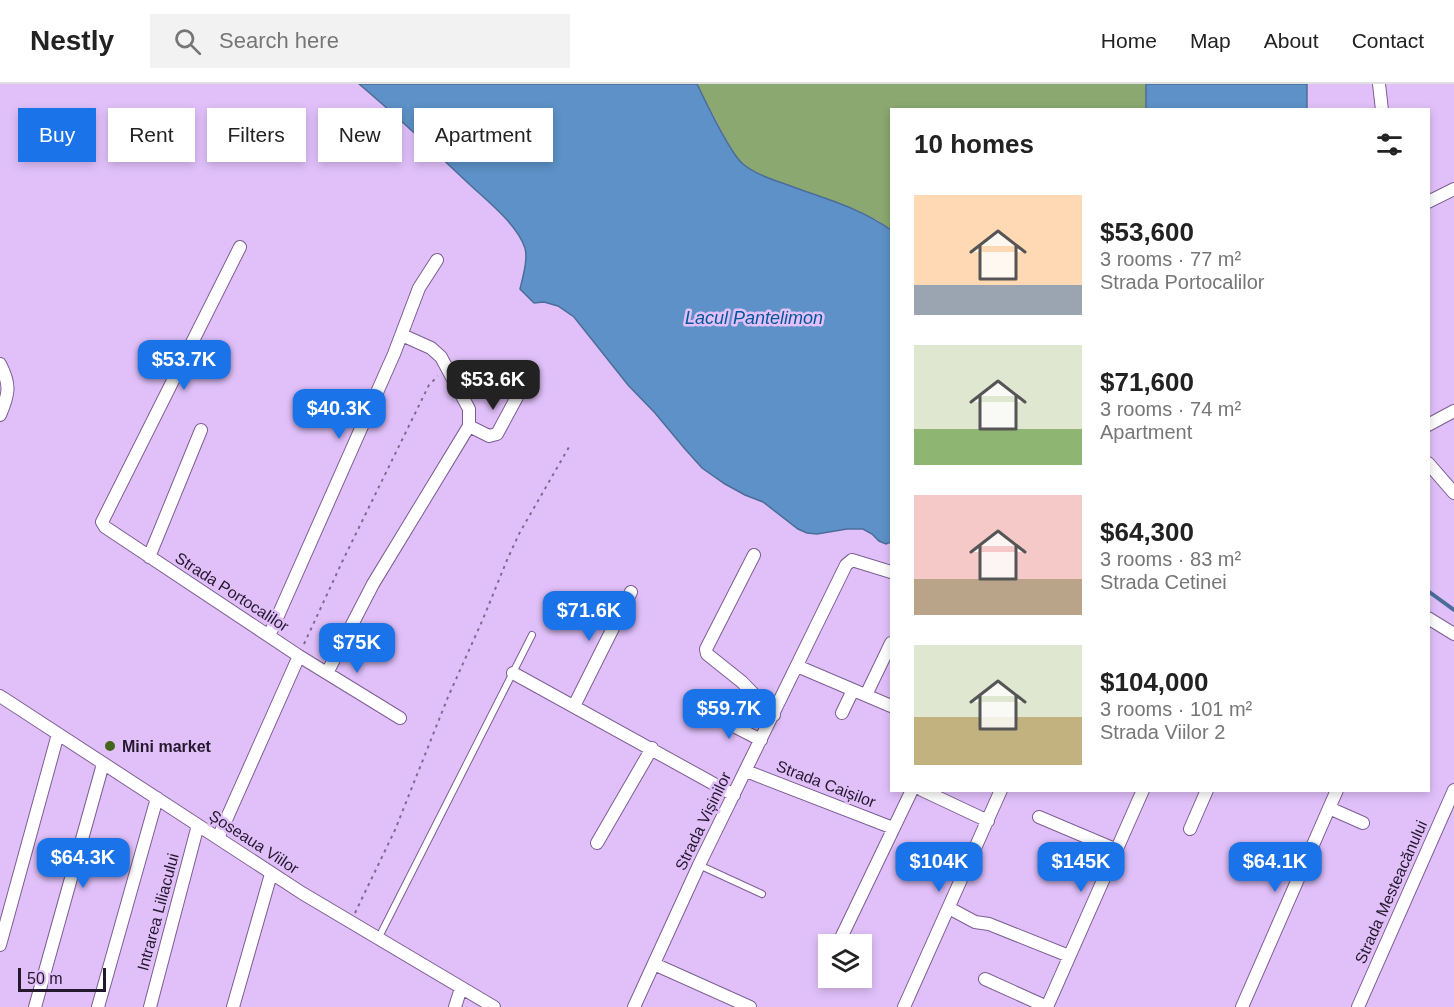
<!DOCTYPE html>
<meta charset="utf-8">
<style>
:root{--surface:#fff;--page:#f2f2f2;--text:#222;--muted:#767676;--line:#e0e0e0;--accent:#1a73e8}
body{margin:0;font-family:Helvetica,sans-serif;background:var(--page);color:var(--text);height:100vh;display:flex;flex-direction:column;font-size:22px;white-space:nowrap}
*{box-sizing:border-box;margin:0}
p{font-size:20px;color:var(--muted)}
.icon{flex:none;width:33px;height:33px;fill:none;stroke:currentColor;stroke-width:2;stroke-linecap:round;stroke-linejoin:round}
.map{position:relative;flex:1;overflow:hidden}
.panel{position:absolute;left:890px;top:24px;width:540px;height:684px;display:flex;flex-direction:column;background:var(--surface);border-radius:0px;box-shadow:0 3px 9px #0003}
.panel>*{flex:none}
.top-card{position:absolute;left:18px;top:24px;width:570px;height:54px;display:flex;gap:12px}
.tools{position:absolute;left:818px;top:850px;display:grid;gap:12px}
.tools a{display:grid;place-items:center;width:54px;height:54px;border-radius:0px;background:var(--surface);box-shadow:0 3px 9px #0003;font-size:30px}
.scale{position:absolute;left:18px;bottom:15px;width:88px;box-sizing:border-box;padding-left:6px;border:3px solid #24182d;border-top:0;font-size:16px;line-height:21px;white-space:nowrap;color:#24182d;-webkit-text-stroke:4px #e1c0fa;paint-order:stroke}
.price{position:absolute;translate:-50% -51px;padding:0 14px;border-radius:12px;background:var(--accent);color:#fff;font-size:20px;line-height:39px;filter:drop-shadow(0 2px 3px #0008)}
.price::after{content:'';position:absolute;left:50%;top:36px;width:18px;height:14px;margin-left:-9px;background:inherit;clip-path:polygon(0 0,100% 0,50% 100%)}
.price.selected{background:#222;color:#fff}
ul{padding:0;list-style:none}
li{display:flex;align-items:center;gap:18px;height:150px;padding:0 24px}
li span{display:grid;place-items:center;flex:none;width:168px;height:120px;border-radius:0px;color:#555}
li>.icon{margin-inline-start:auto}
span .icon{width:72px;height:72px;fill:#fffc;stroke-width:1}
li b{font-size:26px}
h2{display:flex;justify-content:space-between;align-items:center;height:72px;padding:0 24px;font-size:26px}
.chip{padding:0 21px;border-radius:0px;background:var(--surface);box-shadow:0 3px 9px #0003;font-size:21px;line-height:54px}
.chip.selected{background:var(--accent);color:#fff}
header{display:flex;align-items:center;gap:36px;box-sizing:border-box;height:84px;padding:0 30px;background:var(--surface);border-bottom:2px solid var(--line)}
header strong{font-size:28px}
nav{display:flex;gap:33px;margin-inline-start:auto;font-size:21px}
.search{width:420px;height:54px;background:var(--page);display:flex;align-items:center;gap:15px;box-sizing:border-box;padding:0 21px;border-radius:0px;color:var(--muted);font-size:22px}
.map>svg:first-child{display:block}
.green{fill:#8ba870}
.water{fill:#5d91c7;stroke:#4c6d99;stroke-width:1.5}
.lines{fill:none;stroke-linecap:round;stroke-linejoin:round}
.stream{stroke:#4c6d99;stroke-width:4}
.lane-casing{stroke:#7d5e92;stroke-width:8}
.street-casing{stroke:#7d5e92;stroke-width:14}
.path{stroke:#816b92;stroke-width:2;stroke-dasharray:3 4.5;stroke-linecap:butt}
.lane{stroke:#fff;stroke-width:6}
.street{stroke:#fff;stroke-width:12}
.poi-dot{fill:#45651b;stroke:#e1c0fa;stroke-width:2}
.labels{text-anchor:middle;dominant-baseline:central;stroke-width:5;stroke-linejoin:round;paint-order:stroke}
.street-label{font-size:16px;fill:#24182d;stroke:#e1c0fa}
.poi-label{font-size:16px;font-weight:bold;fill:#24182d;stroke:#e1c0fa;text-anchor:start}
.water-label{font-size:18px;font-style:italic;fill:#00579a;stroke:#e1c0fa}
</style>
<header>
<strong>Nestly</strong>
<div class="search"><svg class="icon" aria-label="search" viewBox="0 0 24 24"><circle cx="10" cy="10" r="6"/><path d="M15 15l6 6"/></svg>Search here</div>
<nav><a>Home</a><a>Map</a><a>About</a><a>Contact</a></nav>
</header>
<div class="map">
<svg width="1454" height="923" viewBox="0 0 1454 923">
<rect width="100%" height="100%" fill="#e1c0fa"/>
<!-- green -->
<path class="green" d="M 697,0 L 1146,0 L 1146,26 L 891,26 L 891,146 L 877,136 L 762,92 L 742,80 L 733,69 Z"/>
<!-- water -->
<path class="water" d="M 359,0 L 697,0 C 706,18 730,70 743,80 C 755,90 771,95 785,100 C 822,114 859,123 891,146 L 891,458 L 886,460 L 879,457 L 872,450 L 863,445 L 847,445 L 817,450 L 807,449 L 798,445 L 763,418 L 745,411 L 725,400 L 702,384 L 685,365 L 655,329 L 628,301 L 574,233 L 558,222 L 544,218 L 534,219 L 520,205 C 523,192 528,176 525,164 C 517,140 486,116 468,99 C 432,65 397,32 359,0 Z
M 1146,0 L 1307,0 L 1307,25 L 1146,25 Z"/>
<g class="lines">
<!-- stream -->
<path class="stream" d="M 1428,507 L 1454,526"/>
<!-- lane casing -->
<g class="lane-casing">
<path id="lane" d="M 699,781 L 762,810
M 378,855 L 532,551"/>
</g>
<!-- street casing -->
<g class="street-casing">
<path id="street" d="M 1379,0 L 1382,26
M 1428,118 L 1454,105
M 240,163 L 102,438 L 105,443 L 299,572 L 400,634
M 0,280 C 11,301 9,310 0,331
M 1428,341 L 1454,327
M 469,342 L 489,352 L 497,350 L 517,313
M 1428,379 L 1454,409
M 754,471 L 706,565 L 707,570 L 742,598 L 774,631
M 149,473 L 201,346
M 1428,534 L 1454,550
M 269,552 L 394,270 L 419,204 L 437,176
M 797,582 L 891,622
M 327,589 L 373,500 L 469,342 L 469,325 L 441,273 L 431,264 L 402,251
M 513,589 L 734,711
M 866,611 L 891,559
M 0,612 L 302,809 L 494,923
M 574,622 L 631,508
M 842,629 L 853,606
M 712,631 L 761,656
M 746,687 L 893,744
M 922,706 L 988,737
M 1329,724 L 1363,739
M 1039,733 L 1117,766
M 1190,745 L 1207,706
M 218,754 L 299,572
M 597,759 L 652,664
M 949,824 L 975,838 L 989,840 L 1069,872
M 839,858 L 912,706
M 0,861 L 58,650
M 654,880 L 750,923
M 985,895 L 1047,923
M 35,923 L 103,680
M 98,923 L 157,714
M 150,923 L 198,741
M 233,923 L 271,790
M 455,923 L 461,904
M 634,923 L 699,781 L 846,481 L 852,476 L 891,488
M 904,923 L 1001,706
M 1047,923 L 1143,706
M 1242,923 L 1337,706
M 1358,923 L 1454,706"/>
</g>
<!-- path -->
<path class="path" d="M 304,560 L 343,476 L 429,301 L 438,292
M 355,829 L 395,746 L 448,613 L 483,535 L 507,476 L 520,448 L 569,363"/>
<!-- lane -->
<use href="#lane" class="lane"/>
<!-- street -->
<use href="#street" class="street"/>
</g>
<!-- markers -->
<circle class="poi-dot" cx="110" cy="662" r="6"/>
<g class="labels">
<!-- street labels -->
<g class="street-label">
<text transform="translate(232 508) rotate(33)">Strada Portocalilor</text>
<text transform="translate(826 700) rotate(21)">Strada Caișilor</text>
<text transform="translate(703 737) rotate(-64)">Strada Vișinilor</text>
<text transform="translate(254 758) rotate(33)">Șoseaua Viilor</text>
<text transform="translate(1391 808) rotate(-66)">Strada Mesteacănului</text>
<text transform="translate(158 828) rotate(-75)">Intrarea Liliacului</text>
</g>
<!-- poi labels -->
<g class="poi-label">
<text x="122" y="662">Mini market</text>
</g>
<!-- water labels -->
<g class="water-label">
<text x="754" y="234">Lacul Pantelimon</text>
</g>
</g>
</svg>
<div class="tools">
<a><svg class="icon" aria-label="layers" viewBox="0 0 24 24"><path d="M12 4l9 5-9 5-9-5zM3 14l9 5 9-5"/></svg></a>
</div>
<div class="scale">50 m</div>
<b class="price" style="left:184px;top:307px">$53.7K</b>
<b class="price selected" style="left:493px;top:327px">$53.6K</b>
<b class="price" style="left:339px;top:356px">$40.3K</b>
<b class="price" style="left:589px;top:558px">$71.6K</b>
<b class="price" style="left:357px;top:590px">$75K</b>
<b class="price" style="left:729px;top:656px">$59.7K</b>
<b class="price" style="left:83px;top:805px">$64.3K</b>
<b class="price" style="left:939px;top:809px">$104K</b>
<b class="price" style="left:1081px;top:809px">$145K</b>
<b class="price" style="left:1275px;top:809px">$64.1K</b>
<div class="top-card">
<a class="chip selected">Buy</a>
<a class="chip">Rent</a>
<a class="chip">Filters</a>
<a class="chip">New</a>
<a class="chip">Apartment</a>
</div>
<section class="panel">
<h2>10 homes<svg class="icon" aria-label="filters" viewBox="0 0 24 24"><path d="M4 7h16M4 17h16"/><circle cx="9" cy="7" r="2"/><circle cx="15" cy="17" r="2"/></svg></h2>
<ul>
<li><span style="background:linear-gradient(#ffd9b3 75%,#9aa5b1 0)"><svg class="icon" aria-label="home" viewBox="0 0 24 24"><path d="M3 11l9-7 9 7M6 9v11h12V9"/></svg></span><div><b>$53,600</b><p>3 rooms · 77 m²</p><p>Strada Portocalilor</p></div></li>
<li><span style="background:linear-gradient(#dfe7d0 70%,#8fb573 0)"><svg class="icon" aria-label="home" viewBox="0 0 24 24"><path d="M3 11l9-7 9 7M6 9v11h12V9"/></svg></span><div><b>$71,600</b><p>3 rooms · 74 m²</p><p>Apartment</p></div></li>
<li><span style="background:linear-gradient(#f6c9c9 70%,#b9a48a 0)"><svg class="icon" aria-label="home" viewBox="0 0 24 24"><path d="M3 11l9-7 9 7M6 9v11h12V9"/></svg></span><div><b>$64,300</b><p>3 rooms · 83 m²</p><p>Strada Cetinei</p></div></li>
<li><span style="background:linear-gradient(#dfe7d0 60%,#c2b280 0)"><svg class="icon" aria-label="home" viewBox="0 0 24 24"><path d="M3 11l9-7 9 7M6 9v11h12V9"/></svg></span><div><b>$104,000</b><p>3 rooms · 101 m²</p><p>Strada Viilor 2</p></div></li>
</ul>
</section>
</div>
